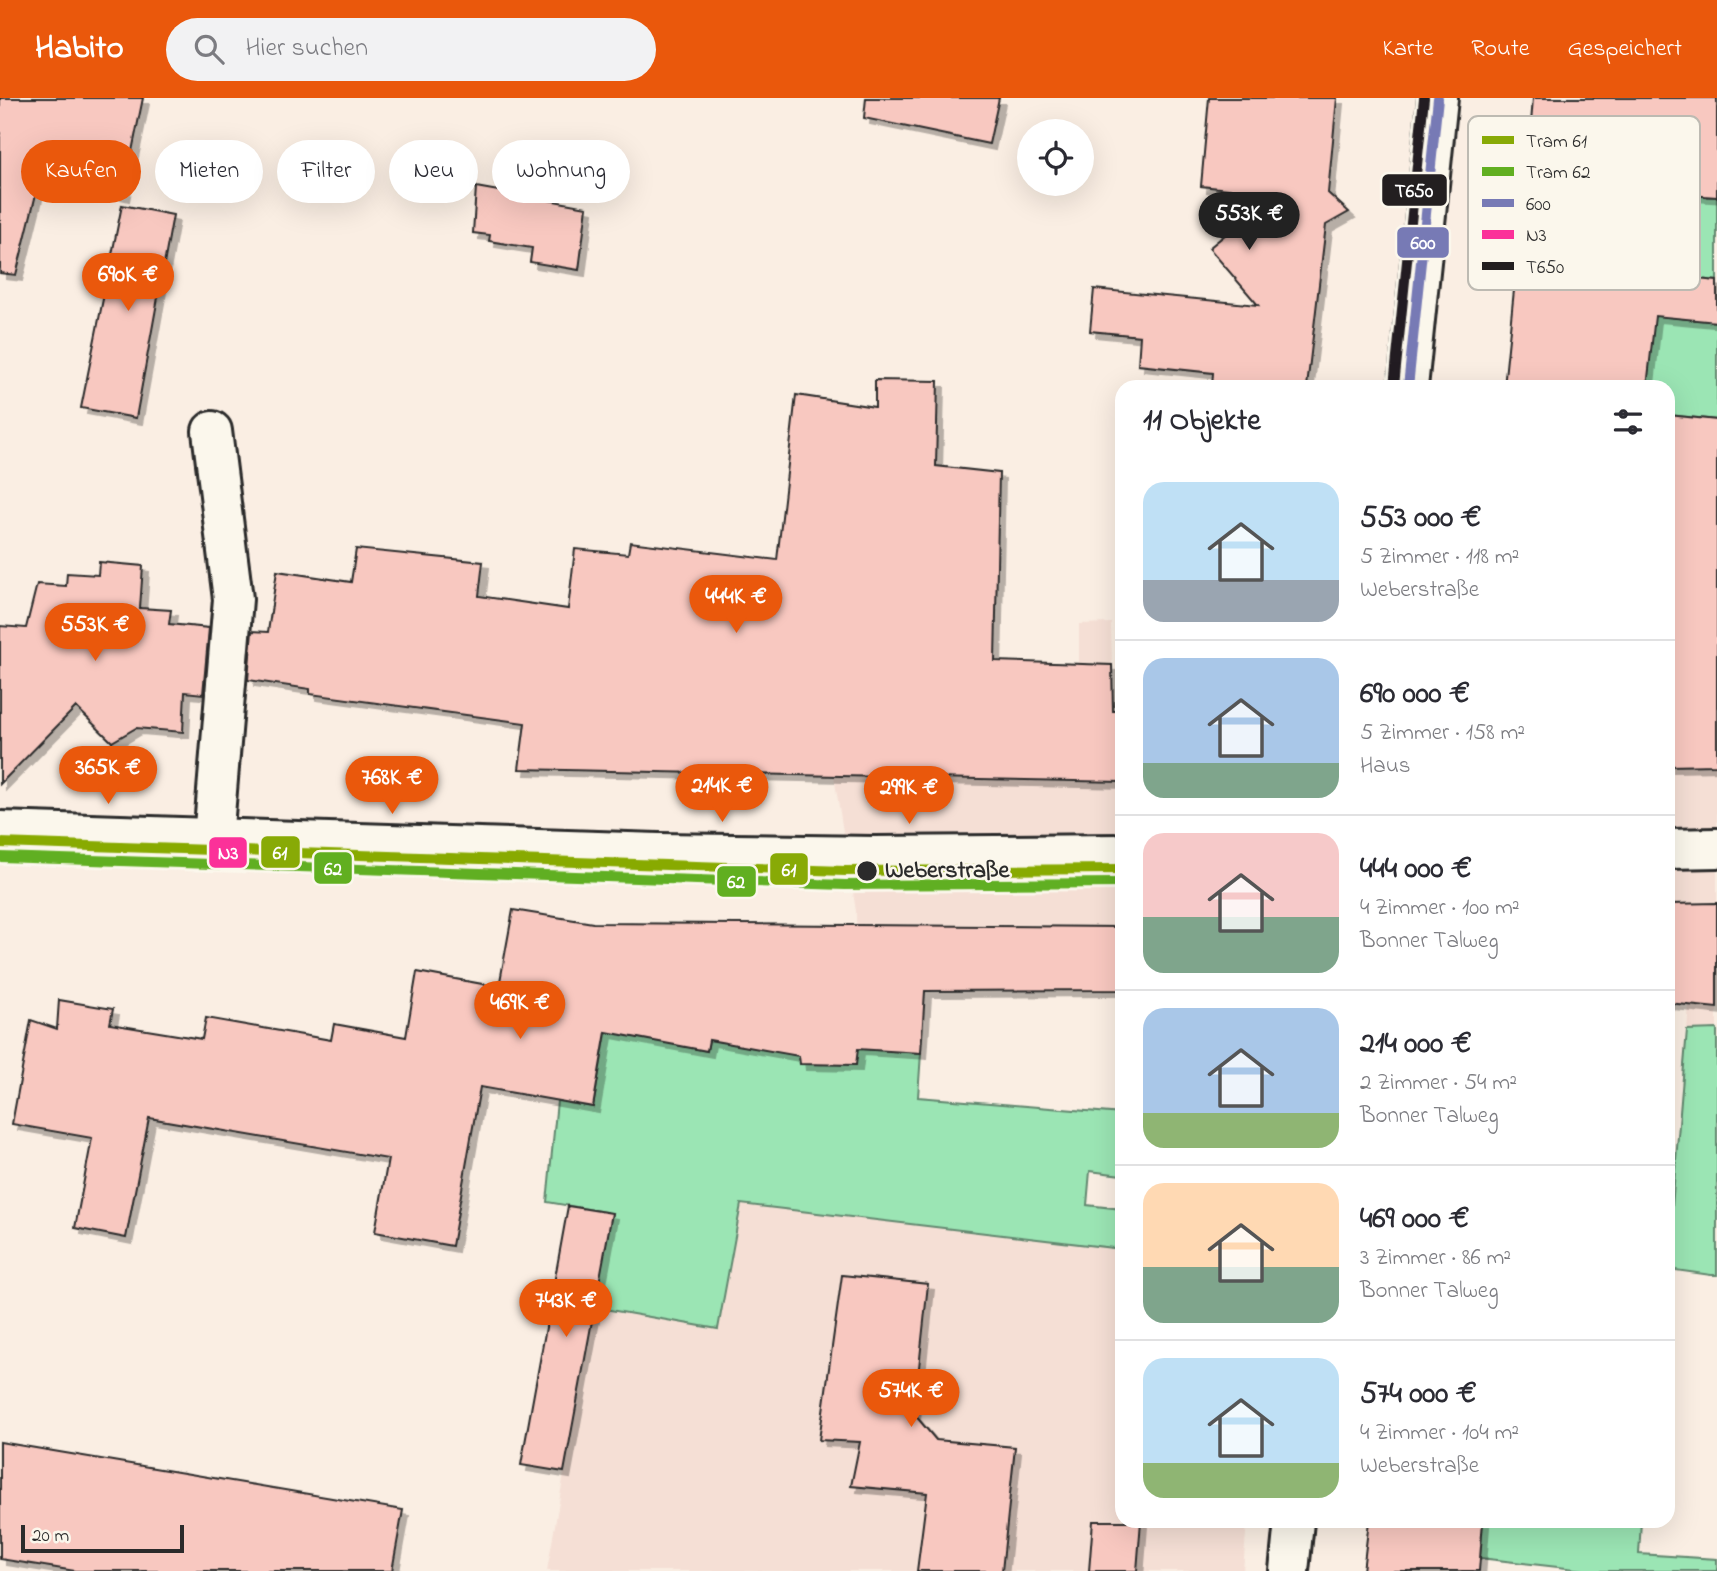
<!DOCTYPE html>
<html lang="de">
<meta charset="utf-8">
<style>
:root{--surface:#fff;--page:#f2f2f3;--text:#2b2b33;--muted:#7c7c81;--line:#e1e1e2;--accent:#ea580c}
body{margin:0;font-family:"Indie Flower",sans-serif;background:var(--page);color:var(--text);height:100vh;display:flex;flex-direction:column;font-size:26px;white-space:nowrap}
*{box-sizing:border-box;margin:0}
p{font-size:23px;color:var(--muted)}
.icon{flex:none;width:38px;height:38px;fill:none;stroke:currentColor;stroke-width:2;stroke-linecap:round;stroke-linejoin:round}
.map{position:relative;flex:1;overflow:hidden}
.sheet{position:absolute;left:1115px;top:282px;width:560px;height:1148px;display:flex;flex-direction:column;background:var(--surface);border-radius:21px;box-shadow:0 7px 28px #0002}
.sheet>*{flex:none}
.guide{position:absolute;left:21px;top:42px;width:665px;height:63px;display:flex;gap:14px}
.buttons{position:absolute;left:1017px;top:21px;display:grid;gap:14px}
.buttons a{display:grid;place-items:center;width:77px;height:77px;border-radius:50%;background:var(--surface);box-shadow:0 7px 28px #0002;font-size:35px}
.scale{position:absolute;left:21px;bottom:18px;width:163px;box-sizing:border-box;padding-left:7px;border:4px solid #2b2b2b;border-top:0;font-size:19px;line-height:24px;white-space:nowrap;color:#2b2b2b;-webkit-text-stroke:5px #fbf7ec;paint-order:stroke}
.price{position:absolute;translate:-50% -60px;padding:0 16px;border-radius:24px;background:var(--accent);color:#fff;font-size:23px;line-height:46px;filter:drop-shadow(0 2px 4px #0008)}
.price::after{content:'';position:absolute;left:50%;top:42px;width:21px;height:16px;margin-left:-10px;background:inherit;clip-path:polygon(0 0,100% 0,50% 100%)}
.price.current{background:#222;color:#fff}
ul{padding:0;list-style:none}
li{display:flex;align-items:center;gap:21px;height:175px;padding:0 28px}
li+li{border-top:2px solid var(--line)}
li span{display:grid;place-items:center;flex:none;width:196px;height:140px;border-radius:21px;color:#555}
li>.icon{margin-inline-start:auto}
span .icon{width:84px;height:84px;fill:#fffc;stroke-width:1}
li b{font-size:30px}
h2{display:flex;justify-content:space-between;align-items:center;height:84px;padding:0 28px;font-size:30px}
.pill{padding:0 24px;border-radius:32px;background:var(--surface);box-shadow:0 7px 28px #0002;font-size:24px;line-height:63px}
.pill.current{background:var(--accent);color:#fff}
header{display:flex;align-items:center;gap:42px;box-sizing:border-box;height:98px;padding:0 35px;background:var(--accent);color:#fff}
header strong{font-size:33px}
nav{display:flex;gap:38px;margin-inline-start:auto;font-size:24px}
.search{width:490px;height:63px;background:var(--page);display:flex;align-items:center;gap:18px;box-sizing:border-box;padding:0 24px;border-radius:38px;color:var(--muted);font-size:26px}
.map>svg:first-child{display:block}
.built{fill:#f5dfd5}
.green{fill:#9be5b4;stroke:#638870;stroke-width:2}
.building{fill:#f8c8c0;stroke:#2b2b2b;stroke-width:2;filter:url(#shadow)}
.lines{fill:none;stroke-linecap:round;stroke-linejoin:round}
.minor-casing{stroke:#2b2b2b;stroke-width:44}
.minor{stroke:#fbf7ec;stroke-width:38}
.bus-1-casing{stroke:#fbf7ec;stroke-width:16}
.bus-2-casing{stroke:#fbf7ec;stroke-width:16}
.bus-3-casing{stroke:#fbf7ec;stroke-width:16}
.bus-1{stroke:#777ab5;stroke-width:10}
.bus-2{stroke:#fb3199;stroke-width:10}
.bus-3{stroke:#231f20;stroke-width:10}
.tram-1-casing{stroke:#fbf7ec;stroke-width:16}
.tram-2-casing{stroke:#fbf7ec;stroke-width:16}
.tram-1{stroke:#88aa06;stroke-width:10}
.tram-2{stroke:#61af20;stroke-width:10}
.stop-dot{fill:#2b2b2b;stroke:#fbf7ec;stroke-width:2.5}
.labels{text-anchor:middle;dominant-baseline:central;stroke-width:5;stroke-linejoin:round;paint-order:stroke}
.stop-label{font-size:24px;font-weight:bold;fill:#2b2b2b;stroke:#fbf7ec;text-anchor:start}
.key{fill:#fbf7ec;stroke:#bdbab2;stroke-width:2}
.key-label{font-size:19px;fill:#2b2b2b}
.line-badge{stroke:#fbf7ec;stroke-width:2.5}
.badge-label{font-size:19px;text-anchor:middle;font-weight:bold;fill:#fff}
</style>
<header>
<strong>Habito</strong>
<div class="search"><svg class="icon" aria-label="search" viewBox="0 0 24 24"><circle cx="10" cy="10" r="6"/><path d="M15 15l6 6"/></svg>Hier suchen</div>
<nav><a>Karte</a><a>Route</a><a>Gespeichert</a></nav>
</header>
<div class="map">
<svg width="1717" height="1473" viewBox="0 0 1717 1473">
<defs>
<filter id="shadow"><feDropShadow dx="6" dy="6" stdDeviation="0" flood-color="#0004"/></filter>
</defs>
<rect width="100%" height="100%" fill="#faeee3"/>
<filter id="ink" filterUnits="userSpaceOnUse"><feTurbulence type="fractalNoise" baseFrequency=".0143" numOctaves="2"/><feDisplacementMap in="SourceGraphic" scale="14" xChannelSelector="R" yChannelSelector="G"/><feConvolveMatrix kernelMatrix="1 2 1 2 8 2 1 2 1" color-interpolation-filters="sRGB"/></filter>
<g filter="url(#ink)">
<!-- built -->
<path class="built" d="M 1668,317 L 1717,322 L 1717,931 L 1687,932 L 1689,906 L 1668,905 Z
M 960,502 L 996,503 L 995,592 L 1015,564 L 1055,565 L 1055,598 L 1079,598 L 1079,526 L 1111,525 L 1113,612 L 1122,613 L 1122,892 L 925,893 L 917,954 L 858,951 L 856,813 L 834,678 L 868,678 Z
M 741,1106 L 1122,1151 L 1122,1423 L 1247,1423 L 1243,1473 L 547,1473 L 593,1209 L 717,1231 Z"/>
<!-- green -->
<path class="green" d="M 1708,54 L 1708,99 L 1717,99 L 1717,183 L 1600,171 L 1603,73 Z
M 1598,212 L 1717,224 L 1717,322 L 1668,317 L 1668,289 L 1599,289 Z
M 607,930 L 707,953 L 709,942 L 799,944 L 800,966 L 858,951 L 921,955 L 918,999 L 1122,1016 L 1122,1077 L 1090,1073 L 1087,1107 L 1122,1111 L 1122,1151 L 741,1106 L 718,1231 L 593,1209 L 612,1115 L 547,1104 L 557,1003 L 593,1009 Z
M 1717,931 L 1717,1177 L 1711,1177 L 1668,1171 L 1668,1156 L 1687,932 Z
M 1483,1423 L 1641,1423 L 1639,1456 L 1717,1461 L 1717,1473 L 1593,1473 L 1480,1460 Z"/>
<!-- building -->
<path class="building" d="M 0,0 L 143,0 L 123,97 L 41,76 L 16,177 L 0,175 Z
M 866,0 L 999,0 L 989,46 L 864,20 Z
M 1209,0 L 1337,0 L 1328,95 L 1349,114 L 1326,127 L 1307,289 L 1212,289 L 1213,275 L 1138,267 L 1140,238 L 1090,233 L 1094,191 L 1258,207 L 1209,150 L 1275,96 L 1201,88 Z
M 1533,0 L 1717,0 L 1717,99 L 1605,91 L 1600,171 L 1717,183 L 1717,224 L 1655,218 L 1647,289 L 1504,289 L 1517,163 L 1520,163 Z
M 476,89 L 587,109 L 579,172 L 530,164 L 532,150 L 489,143 L 490,137 L 473,135 Z
M 122,107 L 173,117 L 136,320 L 81,310 Z
M 875,282 L 938,283 L 936,368 L 999,375 L 995,563 L 1112,567 L 1113,613 L 1122,613 L 1122,684 L 519,671 L 525,625 L 310,596 L 310,591 L 248,582 L 252,533 L 268,534 L 277,473 L 351,484 L 356,451 L 483,464 L 479,498 L 568,511 L 575,451 L 628,456 L 630,444 L 777,462 L 796,297 L 875,309 Z
M 1668,317 L 1717,322 L 1717,667 L 1668,668 Z
M 99,464 L 143,468 L 140,510 L 171,512 L 169,526 L 209,530 L 203,596 L 185,594 L 183,634 L 136,630 L 112,644 L 76,609 L 0,686 L 0,528 L 26,530 L 37,486 L 66,488 L 67,475 L 98,477 Z
M 1717,805 L 1717,910 L 1668,905 L 1668,806 Z
M 513,812 L 593,825 L 1122,829 L 1122,892 L 925,893 L 921,955 L 858,951 L 856,967 L 800,966 L 799,958 L 709,942 L 707,953 L 606,934 L 593,1009 L 480,989 L 452,1148 L 375,1134 L 388,1061 L 149,1020 L 126,1140 L 75,1130 L 92,1040 L 12,1026 L 31,922 L 57,931 L 59,902 L 113,911 L 110,926 L 202,941 L 206,920 L 331,942 L 334,926 L 406,939 L 417,874 L 499,889 Z
M 568,1108 L 612,1115 L 564,1374 L 521,1367 Z
M 842,1177 L 928,1186 L 914,1316 L 936,1342 L 1015,1349 L 1002,1473 L 917,1473 L 927,1395 L 851,1388 L 860,1344 L 819,1342 Z
M 0,1344 L 403,1412 L 392,1473 L 75,1473 L 0,1461 Z
M 1093,1423 L 1141,1423 L 1137,1473 L 1089,1473 Z
M 1369,1423 L 1483,1423 L 1479,1473 L 1363,1473 Z"/>
<g class="lines">
<!-- minor casing -->
<g class="minor-casing">
<path id="minor" d="M 1408,289 L 1438,0
M 212,333 L 233,501 L 213,741
M 0,733 L 658,755 L 874,758 L 1122,756
M 1668,751 L 1717,750
M 1289,1473 L 1294,1423"/>
</g>
<!-- minor -->
<use href="#minor" class="minor"/>
<!-- bus-1 casing -->
<g class="bus-1-casing">
<path id="bus-1" d="M 1408,289 L 1438,0"/>
</g>
<!-- bus-2 casing -->
<g class="bus-2-casing">
<path id="bus-2" d="M 0,747 L 658,769 L 874,772 L 1122,770"/>
</g>
<!-- bus-3 casing -->
<g class="bus-3-casing">
<path id="bus-3" d="M 1394,288 L 1424,0"/>
</g>
<!-- bus-1 -->
<use href="#bus-1" class="bus-1"/>
<!-- bus-2 -->
<use href="#bus-2" class="bus-2"/>
<!-- bus-3 -->
<use href="#bus-3" class="bus-3"/>
<!-- tram-1 casing -->
<g class="tram-1-casing">
<path id="tram-1" d="M 0,745 L 845,773 L 1122,771"/>
</g>
<!-- tram-2 casing -->
<g class="tram-2-casing">
<path id="tram-2" d="M 0,759 L 845,787 L 1122,785"/>
</g>
<!-- tram-1 -->
<use href="#tram-1" class="tram-1"/>
<!-- tram-2 -->
<use href="#tram-2" class="tram-2"/>
</g>
</g>
<!-- markers -->
<circle class="stop-dot" cx="867" cy="773" r="11"/>
<g class="labels">
<!-- stop labels -->
<g class="stop-label">
<text x="885" y="773">Weberstraße</text>
</g>
</g>
<!-- legend -->
<rect x="1468" y="18" width="232" height="174" rx="10" class="key"/>
<rect x="1482" y="38" width="32" height="8" fill="#88aa06"/>
<rect x="1482" y="69" width="32" height="9" fill="#61af20"/>
<rect x="1482" y="101" width="32" height="8" fill="#777ab5"/>
<rect x="1482" y="132" width="32" height="9" fill="#fb3199"/>
<rect x="1482" y="164" width="32" height="8" fill="#231f20"/>
<g class="key-label">
<text x="1526" y="49">Tram 61</text>
<text x="1526" y="80">Tram 62</text>
<text x="1526" y="112">600</text>
<text x="1526" y="143">N3</text>
<text x="1526" y="175">T650</text>
</g>
<g class="line-badge">
<rect x="1381" y="75" width="67" height="34" rx="7" fill="#231f20"/>
<rect x="1396" y="128" width="54" height="33" rx="7" fill="#777ab5"/>
<rect x="260" y="737" width="41" height="34" rx="7" fill="#88aa06"/>
<rect x="208" y="738" width="40" height="33" rx="7" fill="#fb3199"/>
<rect x="313" y="753" width="40" height="34" rx="7" fill="#61af20"/>
<rect x="769" y="754" width="40" height="34" rx="7" fill="#88aa06"/>
<rect x="716" y="767" width="41" height="33" rx="7" fill="#61af20"/>
</g>
<g class="badge-label">
<text x="1414" y="99">T650</text>
<text x="1423" y="151">600</text>
<text x="280" y="761">61</text>
<text x="228" y="761">N3</text>
<text x="333" y="777">62</text>
<text x="789" y="778">61</text>
<text x="736" y="790">62</text>
</g>
</svg>
<div class="buttons">
<a><svg class="icon" aria-label="locate" viewBox="0 0 24 24"><circle cx="12" cy="12" r="6"/><path d="M12 2v4M12 18v4M2 12h4M18 12h4"/></svg></a>
</div>
<div class="scale">20 m</div>
<b class="price current" style="left:1249px;top:154px">553K €</b>
<b class="price" style="left:128px;top:215px">690K €</b>
<b class="price" style="left:736px;top:537px">444K €</b>
<b class="price" style="left:95px;top:565px">553K €</b>
<b class="price" style="left:108px;top:708px">365K €</b>
<b class="price" style="left:392px;top:718px">768K €</b>
<b class="price" style="left:722px;top:726px">214K €</b>
<b class="price" style="left:909px;top:728px">299K €</b>
<b class="price" style="left:520px;top:943px">469K €</b>
<b class="price" style="left:566px;top:1241px">743K €</b>
<b class="price" style="left:911px;top:1331px">574K €</b>
<div class="guide">
<a class="pill current">Kaufen</a>
<a class="pill">Mieten</a>
<a class="pill">Filter</a>
<a class="pill">Neu</a>
<a class="pill">Wohnung</a>
</div>
<section class="sheet">
<h2>11 Objekte<svg class="icon" aria-label="filters" viewBox="0 0 24 24"><path d="M4 7h16M4 17h16"/><circle cx="9" cy="7" r="2"/><circle cx="15" cy="17" r="2"/></svg></h2>
<ul>
<li><span style="background:linear-gradient(#bfe0f5 70%,#9aa5b1 0)"><svg class="icon" aria-label="home" viewBox="0 0 24 24"><path d="M3 11l9-7 9 7M6 9v11h12V9"/></svg></span><div><b>553 000 €</b><p>5 Zimmer · 118 m²</p><p>Weberstraße</p></div></li>
<li><span style="background:linear-gradient(#a9c7e8 75%,#7fa58c 0)"><svg class="icon" aria-label="home" viewBox="0 0 24 24"><path d="M3 11l9-7 9 7M6 9v11h12V9"/></svg></span><div><b>690 000 €</b><p>5 Zimmer · 158 m²</p><p>Haus</p></div></li>
<li><span style="background:linear-gradient(#f6c9c9 60%,#7fa58c 0)"><svg class="icon" aria-label="home" viewBox="0 0 24 24"><path d="M3 11l9-7 9 7M6 9v11h12V9"/></svg></span><div><b>444 000 €</b><p>4 Zimmer · 100 m²</p><p>Bonner Talweg</p></div></li>
<li><span style="background:linear-gradient(#a9c7e8 75%,#8fb573 0)"><svg class="icon" aria-label="home" viewBox="0 0 24 24"><path d="M3 11l9-7 9 7M6 9v11h12V9"/></svg></span><div><b>214 000 €</b><p>2 Zimmer · 54 m²</p><p>Bonner Talweg</p></div></li>
<li><span style="background:linear-gradient(#ffd9b3 60%,#7fa58c 0)"><svg class="icon" aria-label="home" viewBox="0 0 24 24"><path d="M3 11l9-7 9 7M6 9v11h12V9"/></svg></span><div><b>469 000 €</b><p>3 Zimmer · 86 m²</p><p>Bonner Talweg</p></div></li>
<li><span style="background:linear-gradient(#bfe0f5 75%,#8fb573 0)"><svg class="icon" aria-label="home" viewBox="0 0 24 24"><path d="M3 11l9-7 9 7M6 9v11h12V9"/></svg></span><div><b>574 000 €</b><p>4 Zimmer · 104 m²</p><p>Weberstraße</p></div></li>
</ul>
</section>
</div>
